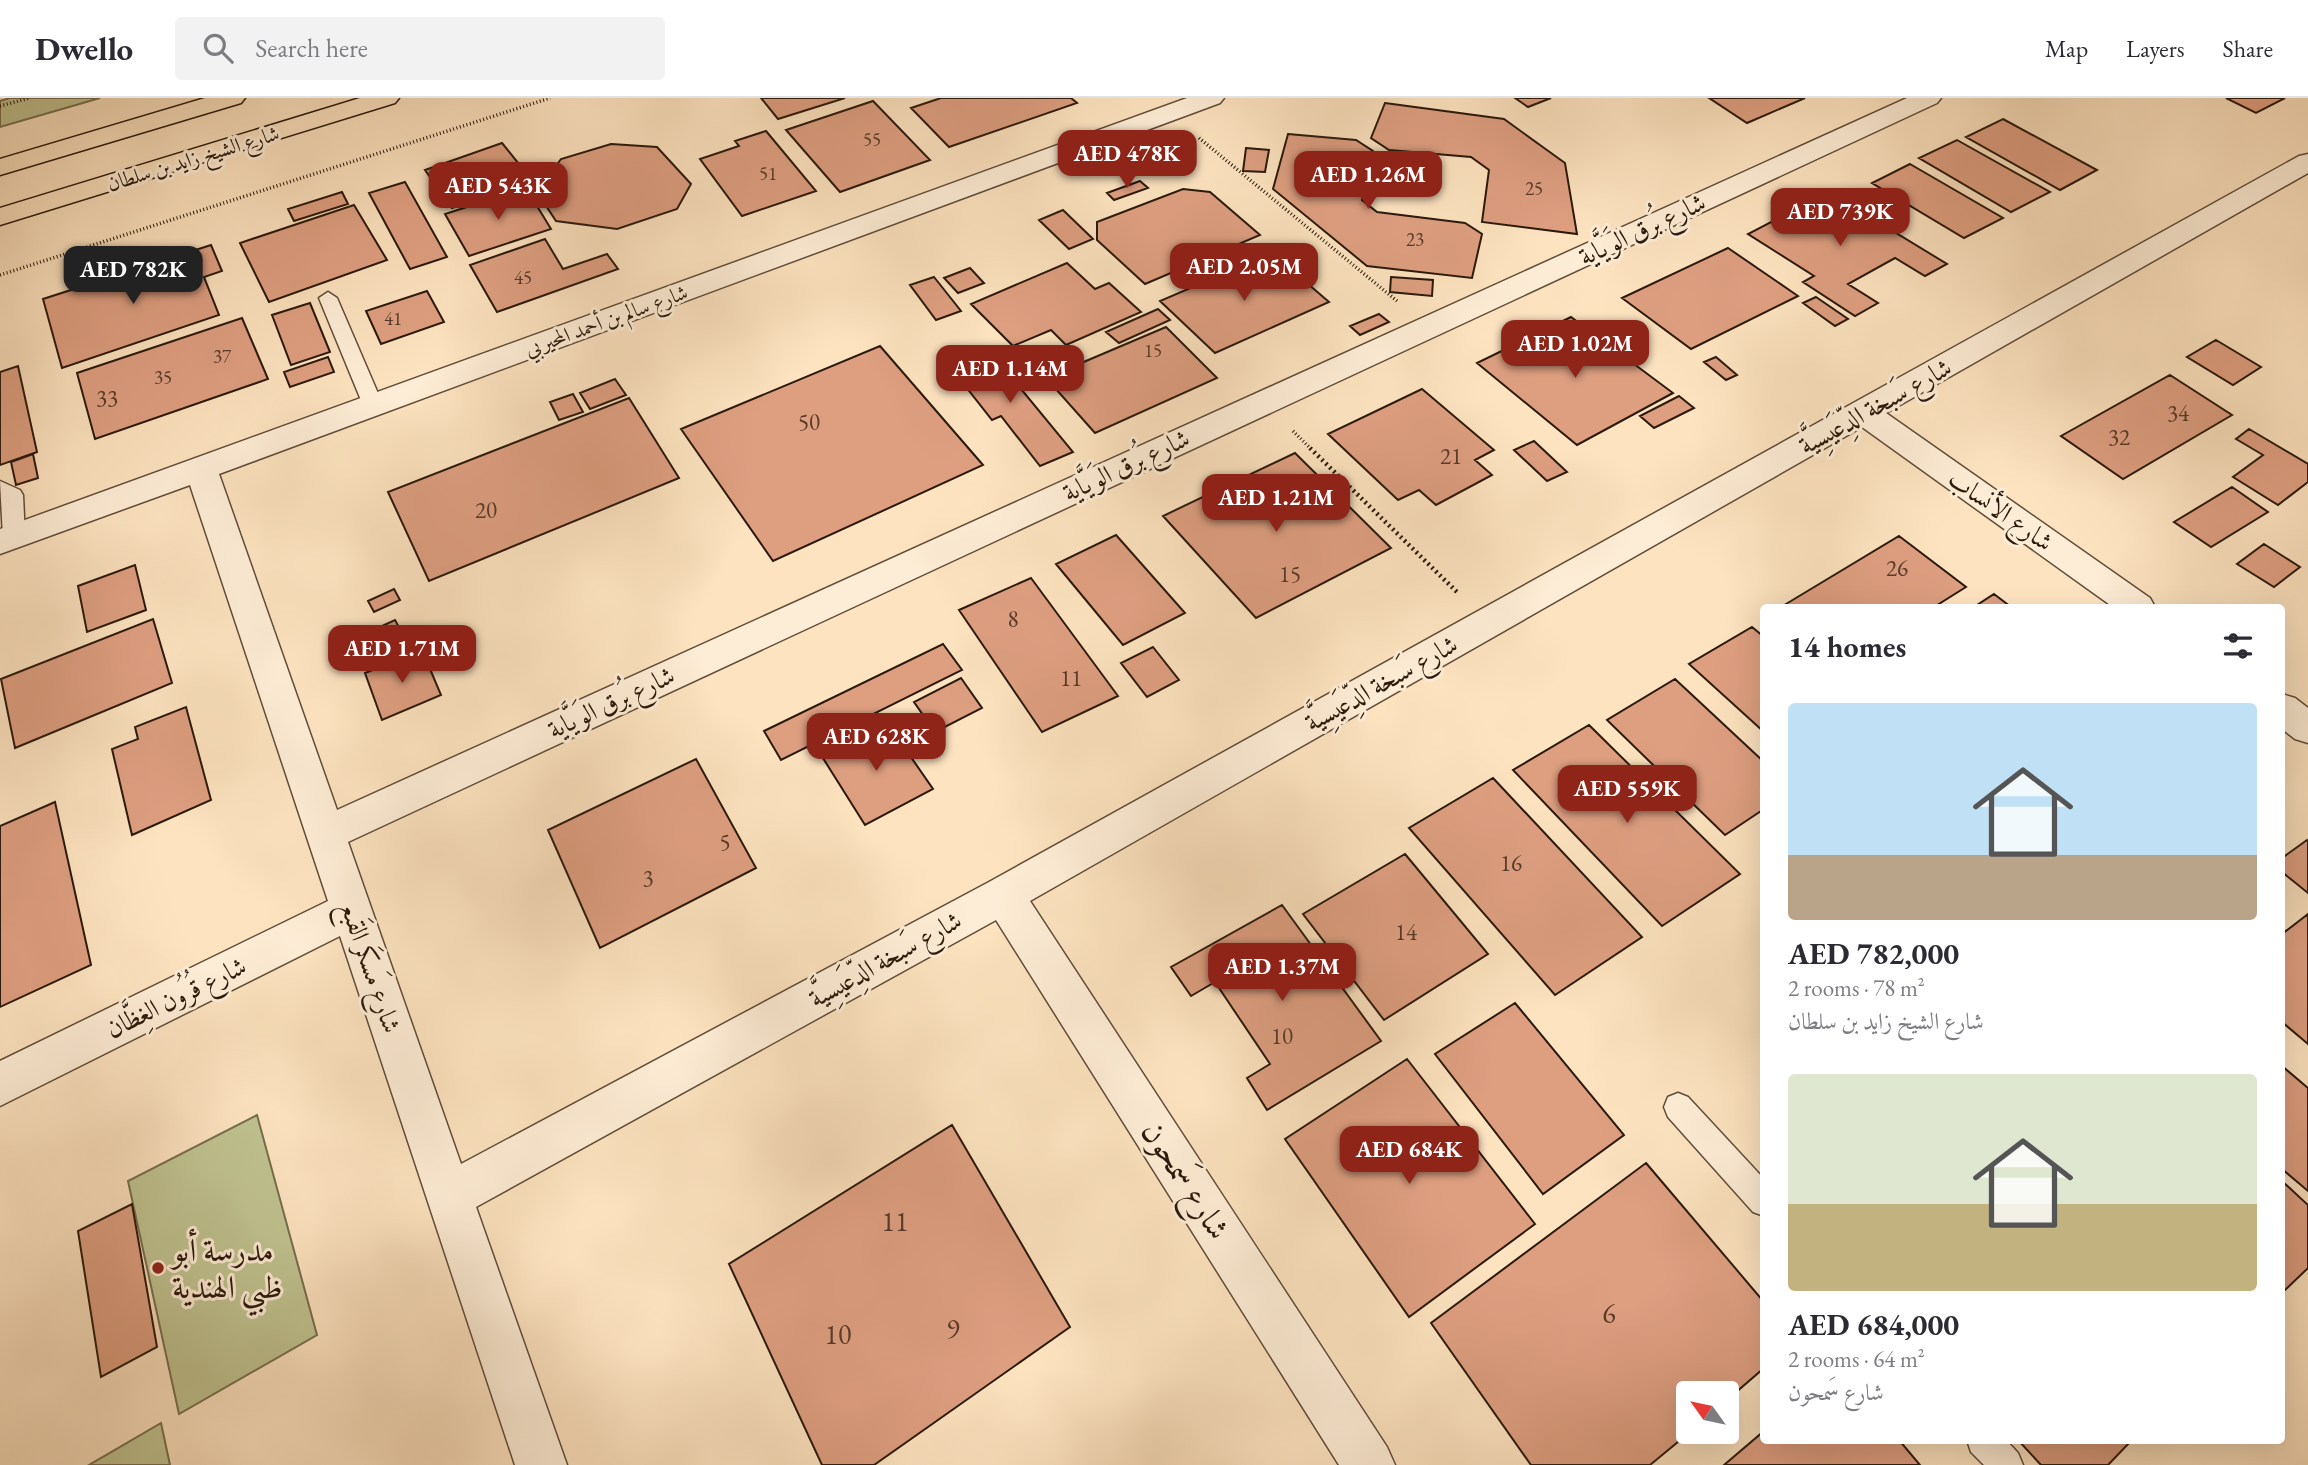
<!DOCTYPE html>
<meta charset="utf-8">
<style>
:root{--surface:#fff;--page:#f2f2f3;--text:#2b2b33;--muted:#7c7c81;--line:#e1e1e2;--accent:#8f2418}
body{margin:0;font-family:"EB Garamond",Amiri,serif;background:var(--page);color:var(--text);height:100vh;display:flex;flex-direction:column;font-size:26px;white-space:nowrap}
*{box-sizing:border-box;margin:0}
p{font-size:23px;color:var(--muted)}
.icon{flex:none;width:38px;height:38px;fill:none;stroke:currentColor;stroke-width:2;stroke-linecap:round;stroke-linejoin:round}
.map{position:relative;flex:1;overflow:hidden}
.side{position:absolute;left:1760px;top:506px;width:525px;height:840px;display:flex;flex-direction:column;background:var(--surface);border-radius:7px;box-shadow:0 7px 28px #0002}
.side>*{flex:none}
.needle{width:46px;rotate:303deg}
.buttons{position:absolute;left:1676px;top:1283px;display:grid;gap:14px}
.buttons a{display:grid;place-items:center;width:63px;height:63px;border-radius:7px;background:var(--surface);box-shadow:0 7px 28px #0002;font-size:35px}
.price{position:absolute;translate:-50% -60px;padding:0 16px;border-radius:14px;background:var(--accent);color:#fff;font-size:23px;line-height:46px;filter:drop-shadow(0 2px 4px #0008)}
.price::after{content:'';position:absolute;left:50%;top:42px;width:21px;height:16px;margin-left:-10px;background:inherit;clip-path:polygon(0 0,100% 0,50% 100%)}
.price.on{background:#222;color:#fff}
ul{padding:0;list-style:none}
li{display:grid;align-content:center;gap:14px;height:371px;padding:0 28px}
li span{display:grid;place-items:center;height:217px;border-radius:7px;color:#555}
li>.icon{margin-inline-start:auto}
span .icon{width:126px;height:126px;fill:#fffc;stroke-width:1}
li b{font-size:30px}
h2{display:flex;justify-content:space-between;align-items:center;height:84px;padding:0 28px;font-size:30px}
header{display:flex;align-items:center;gap:42px;box-sizing:border-box;height:98px;padding:0 35px;background:var(--surface);border-bottom:2px solid var(--line)}
header strong{font-size:33px}
nav{display:flex;gap:38px;margin-inline-start:auto;font-size:24px}
.search{width:490px;height:63px;background:var(--page);display:flex;align-items:center;gap:18px;box-sizing:border-box;padding:0 24px;border-radius:7px;color:var(--muted);font-size:26px}
.map>svg:first-child{display:block}
.green{fill:#c0c391;stroke:#766e4e;stroke-width:2}
.building{fill:#de9f81;stroke:#2b190c;stroke-width:2}
.lines{fill:none;stroke-linecap:round;stroke-linejoin:round}
.service-casing{stroke:#604c39;stroke-width:3}
.minor-casing{stroke:#604c39;stroke-width:3}
.trunk-casing{stroke:#2b190c;stroke-width:3}
.path-far1{stroke:#2b190c;stroke-width:3.5;stroke-dasharray:1 2.5;stroke-linecap:butt}
.path{stroke:#2b190c;stroke-width:4.5;stroke-dasharray:2 3.5;stroke-linecap:butt}
.service{fill:#feedd6;fill-rule:evenodd}
.minor{fill:#feedd6;fill-rule:evenodd}
.trunk{fill:#fde3c0;fill-rule:evenodd}
.poi-dot{fill:#8f2418;stroke:#feedd6;stroke-width:2.5}
.labels{text-anchor:middle;dominant-baseline:central;stroke-width:6;stroke-linejoin:round;paint-order:stroke}
.far-number-label{font-size:19px;fill:#583a29}
.far-street-label{font-size:21px;fill:#2b190c;stroke:#feedd6}
.number-label{font-size:23px;fill:#583a29}
.street-label{font-size:26px;fill:#2b190c;stroke:#feedd6}
.near-number-label{font-size:28px;fill:#583a29}
.near-street-label{font-size:32px;fill:#2b190c;stroke:#feedd6}
.near-poi-label{font-size:32px;fill:#2b190c;stroke:#feedd6;text-anchor:start}
</style>
<header>
<strong>Dwello</strong>
<div class="search"><svg class="icon" aria-label="search" viewBox="0 0 24 24"><circle cx="10" cy="10" r="6"/><path d="M15 15l6 6"/></svg>Search here</div>
<nav><a>Map</a><a>Layers</a><a>Share</a></nav>
</header>
<div class="map">
<svg width="2308" height="1367" viewBox="0 0 2308 1367">
<rect width="100%" height="100%" fill="#fde3c0"/>
<filter id="stains"><feTurbulence type="fractalNoise" baseFrequency=".00286" numOctaves="4"/><feColorMatrix values="0 0 0 0 .2 0 0 0 0 .09 0 0 0 0 .02 0 0 0 .5 -.17"/></filter>
<radialGradient id="worn" r=".72"><stop offset=".6" stop-color="#630" stop-opacity="0"/><stop offset="1" stop-color="#630" stop-opacity=".3"/></radialGradient>
<!-- green -->
<path class="green" d="M 10,0 L 100,0 L 0,29 L 0,3 Z
M 257,1017 L 317,1237 L 179,1316 L 128,1083 Z
M 161,1325 L 170,1367 L 89,1367 Z"/>
<!-- building -->
<path class="building" d="M 761,0 L 845,0 L 778,21 Z
M 941,0 L 1071,0 L 1077,5 L 949,49 L 911,10 Z
M 1515,0 L 1551,0 L 1528,9 Z
M 1709,0 L 1805,0 L 1747,25 Z
M 2226,0 L 2285,0 L 2256,15 Z
M 873,3 L 930,62 L 840,94 L 786,32 Z
M 1385,5 L 1504,21 L 1565,65 L 1577,136 L 1482,124 L 1489,72 L 1471,59 L 1389,52 L 1371,40 Z
M 2003,21 L 2097,72 L 2060,92 L 1966,39 Z
M 766,33 L 816,93 L 742,118 L 700,61 L 739,48 L 735,43 Z
M 1288,36 L 1356,42 L 1373,53 L 1362,102 L 1377,114 L 1465,125 L 1482,136 L 1472,180 L 1367,168 L 1273,91 Z
M 1957,42 L 2050,94 L 2011,114 L 1919,60 Z
M 502,45 L 531,81 L 452,110 L 425,72 Z
M 611,46 L 657,49 L 691,86 L 677,111 L 617,131 L 556,123 L 537,94 L 561,61 Z
M 1246,50 L 1269,52 L 1265,74 L 1243,73 Z
M 1910,66 L 2003,120 L 1964,140 L 1872,85 Z
M 1140,83 L 1148,90 L 1114,102 L 1107,95 Z
M 405,84 L 447,159 L 410,171 L 369,95 Z
M 526,90 L 551,131 L 469,158 L 445,116 Z
M 1183,91 L 1210,94 L 1260,137 L 1145,186 L 1097,142 L 1097,124 Z
M 342,94 L 348,106 L 294,123 L 288,111 Z
M 1829,94 L 1947,166 L 1925,178 L 1895,160 L 1848,186 L 1878,205 L 1855,218 L 1803,184 L 1814,178 L 1748,136 Z
M 354,107 L 387,162 L 269,204 L 240,145 Z
M 1063,112 L 1093,141 L 1069,151 L 1039,122 Z
M 545,141 L 563,171 L 607,156 L 618,171 L 497,214 L 470,167 Z
M 211,147 L 222,173 L 204,179 L 219,217 L 62,270 L 43,201 Z
M 1728,150 L 1798,198 L 1691,251 L 1622,200 Z
M 1272,155 L 1329,204 L 1215,255 L 1160,203 Z
M 1067,165 L 1095,191 L 1109,185 L 1141,214 L 1066,247 L 1051,232 L 1013,248 L 971,206 Z
M 970,170 L 984,185 L 958,195 L 944,180 Z
M 934,179 L 961,213 L 936,222 L 910,187 Z
M 1391,179 L 1433,182 L 1432,198 L 1390,194 Z
M 427,193 L 444,224 L 381,246 L 366,213 Z
M 1816,199 L 1848,221 L 1835,228 L 1803,205 Z
M 310,205 L 330,254 L 291,267 L 272,217 Z
M 1158,211 L 1170,222 L 1119,245 L 1106,234 Z
M 1379,216 L 1389,224 L 1360,237 L 1350,228 Z
M 1571,219 L 1673,295 L 1577,347 L 1477,265 Z
M 242,220 L 268,281 L 95,341 L 77,275 Z
M 1166,229 L 1217,280 L 1095,335 L 1046,280 Z
M 2216,242 L 2261,269 L 2233,287 L 2187,259 Z
M 880,248 L 983,367 L 773,463 L 681,331 Z
M 988,251 L 1073,354 L 1040,368 L 1001,318 L 992,322 L 948,266 Z
M 328,259 L 334,274 L 290,289 L 284,274 Z
M 1716,259 L 1737,277 L 1726,282 L 1704,264 Z
M 18,268 L 37,354 L 0,367 L 0,274 Z
M 2170,277 L 2232,317 L 2123,381 L 2061,338 Z
M 615,281 L 626,297 L 590,311 L 580,295 Z
M 1422,291 L 1494,352 L 1475,362 L 1492,377 L 1436,407 L 1419,392 L 1398,402 L 1328,336 Z
M 573,296 L 583,314 L 559,322 L 550,304 Z
M 1679,298 L 1694,310 L 1654,330 L 1640,318 Z
M 629,300 L 679,380 L 429,483 L 388,394 Z
M 2249,331 L 2308,366 L 2308,384 L 2278,407 L 2233,379 L 2263,357 L 2236,341 Z
M 1534,343 L 1567,374 L 1547,383 L 1514,352 Z
M 1295,355 L 1391,450 L 1256,520 L 1163,418 Z
M 33,356 L 38,380 L 16,387 L 11,364 Z
M 2232,389 L 2268,414 L 2211,449 L 2174,424 Z
M 1116,437 L 1185,515 L 1123,547 L 1056,466 Z
M 1899,438 L 1966,489 L 1934,509 L 1781,509 Z
M 2264,446 L 2300,469 L 2274,489 L 2237,466 Z
M 135,467 L 146,512 L 87,534 L 78,488 Z
M 1031,480 L 1118,598 L 1042,634 L 959,512 Z
M 394,491 L 400,502 L 374,514 L 368,503 Z
M 1994,496 L 2011,509 L 1974,509 Z
M 153,521 L 172,585 L 15,650 L 1,581 Z
M 395,522 L 400,531 L 376,543 L 371,533 Z
M 1752,529 L 1764,539 L 1764,634 L 1689,566 Z
M 943,546 L 962,572 L 781,662 L 764,633 Z
M 1153,549 L 1179,582 L 1147,599 L 1121,565 Z
M 422,552 L 441,597 L 382,622 L 365,575 Z
M 961,580 L 982,610 L 935,634 L 914,604 Z
M 1675,581 L 1764,664 L 1764,711 L 1725,737 L 1607,622 Z
M 186,609 L 211,702 L 132,737 L 112,651 L 138,641 L 135,629 Z
M 886,623 L 933,691 L 865,727 L 821,657 Z
M 1589,627 L 1740,776 L 1662,828 L 1513,672 Z
M 696,661 L 756,770 L 600,850 L 548,732 Z
M 1493,680 L 1642,839 L 1555,897 L 1409,730 Z
M 55,704 L 91,867 L 0,909 L 0,728 Z
M 2307,742 L 2308,743 L 2308,795 L 2282,774 L 2282,760 Z
M 1405,756 L 1488,856 L 1384,922 L 1303,816 Z
M 1282,807 L 1381,943 L 1267,1012 L 1247,980 L 1270,966 L 1215,884 L 1191,898 L 1171,869 Z
M 2308,816 L 2308,946 L 2282,924 L 2282,836 Z
M 1515,905 L 1624,1037 L 1543,1096 L 1435,956 Z
M 1407,961 L 1535,1126 L 1409,1219 L 1285,1041 Z
M 2282,968 L 2308,990 L 2308,1093 L 2282,1071 Z
M 952,1027 L 1070,1229 L 874,1367 L 822,1367 L 729,1166 Z
M 1646,1065 L 1764,1204 L 1764,1270 L 1727,1302 L 1727,1295 L 1689,1295 L 1690,1334 L 1650,1367 L 1531,1367 L 1431,1225 Z
M 2282,1083 L 2308,1107 L 2308,1170 L 2282,1195 Z
M 132,1106 L 157,1249 L 101,1279 L 78,1133 Z
M 1764,1333 L 1764,1342 L 1899,1342 L 1920,1367 L 1724,1367 Z
M 2018,1342 L 2130,1342 L 2131,1343 L 2108,1367 L 2041,1367 Z"/>
<g class="lines">
<!-- service casing -->
<g class="service-casing">
<path id="service" d="M 328,194 L 337,200 L 383,307 L 380,312 L 366,312 L 363,307 L 319,200 Z
M 0,383 L 20,392 L 23,397 L 25,439 L 22,445 L 14,447 L 6,445 L 3,439 Z
M 1678,995 L 1688,999 L 1764,1081 L 1764,1118 L 1753,1114 L 1668,1019 L 1664,1009 L 1668,999 Z
M 1967,1342 L 2006,1342 L 2018,1355 L 2023,1367 L 1984,1367 L 1971,1354 Z"/>
</g>
<!-- minor casing -->
<g class="minor-casing">
<path id="minor" d="M 1187,0 L 1224,0 L 1220,5 L 219,376 L 337,712 L 1907,0 L 1941,0 L 1937,5 L 348,744 L 461,1066 L 989,784 L 2299,58 L 2308,56 L 2308,75 L 1886,315 L 2150,500 L 2155,509 L 2113,509 L 1862,329 L 1030,803 L 1387,1349 L 1395,1367 L 1339,1367 L 996,822 L 476,1109 L 567,1367 L 515,1367 L 340,838 L 0,1008 L 0,963 L 328,803 L 190,387 L 0,456 L 0,431 Z
M 2282,596 L 2295,600 L 2308,610 L 2308,645 L 2295,641 L 2282,631 Z"/>
</g>
<!-- trunk casing -->
<g class="trunk-casing">
<path id="trunk" d="M 205,0 L 245,0 L 241,5 L 0,77 L 0,61 Z
M 360,0 L 399,0 L 395,5 L 0,127 L 0,110 Z"/>
</g>
<!-- path-far1 -->
<path class="path-far1" d="M 0,8 L 29,0
M 1199,40 L 1397,203
M 0,177 L 550,0
M 1293,333 L 1312,352"/>
<!-- path -->
<path class="path" d="M 1310,350 L 1459,496"/>
<!-- service -->
<use href="#service" class="service"/>
<!-- minor -->
<use href="#minor" class="minor"/>
<!-- trunk -->
<use href="#trunk" class="trunk"/>
</g>
<!-- markers -->
<circle class="poi-dot" cx="158" cy="1170" r="7"/>
<g class="labels">
<!-- far-number labels -->
<g class="far-number-label">
<text x="872" y="41">55</text>
<text x="768" y="75">51</text>
<text x="1534" y="90">25</text>
<text x="1415" y="141">23</text>
<text x="523" y="179">45</text>
<text x="393" y="220">41</text>
<text x="1153" y="252">15</text>
<text x="222" y="258">37</text>
<text x="163" y="279">35</text>
</g>
<!-- far-street labels -->
<g class="far-street-label">
<text transform="translate(193 60) rotate(-17)">شارع الشيخ زايد بن سلطان</text>
<text transform="translate(606 222) rotate(-20)">شارع سالم بن أحمد المحيربي</text>
</g>
<!-- number labels -->
<g class="number-label">
<text x="107" y="300">33</text>
<text x="2178" y="315">34</text>
<text x="809" y="324">50</text>
<text x="2119" y="339">32</text>
<text x="1451" y="358">21</text>
<text x="486" y="412">20</text>
<text x="1897" y="470">26</text>
<text x="1290" y="476">15</text>
<text x="1013" y="521">8</text>
<text x="1071" y="580">11</text>
<text x="725" y="744">5</text>
<text x="1511" y="765">16</text>
<text x="648" y="780">3</text>
<text x="1406" y="834">14</text>
<text x="1282" y="938">10</text>
</g>
<!-- street labels -->
<g class="street-label">
<text transform="translate(1642 131) rotate(-25)">شارع بُرق الوَيَّاية</text>
<text transform="translate(1875 308) rotate(-29)">شارع سَبخة الدِّعَيسِيَّة</text>
<text transform="translate(1126 367) rotate(-25)">شارع بُرق الوَيَّاية</text>
<text transform="translate(2001 412) rotate(35)">شارع الأنساب</text>
<text transform="translate(1381 585) rotate(-29)">شارع سَبخة الدِّعَيسِيَّة</text>
<text transform="translate(611 604) rotate(-25)">شارع بُرق الوَيَّاية</text>
<text transform="translate(885 861) rotate(-29)">شارع سَبخة الدِّعَيسِيَّة</text>
<text transform="translate(371 869) rotate(71)">شارع مَسكَر القَبع</text>
<text transform="translate(176 899) rotate(-26)">شارع قُرُون الغِظَّان</text>
</g>
<!-- near-number labels -->
<g class="near-number-label">
<text x="895" y="1123">11</text>
<text x="1609" y="1215">6</text>
<text x="953" y="1230">9</text>
<text x="838" y="1236">10</text>
</g>
<!-- near-street labels -->
<g class="near-street-label">
<text transform="translate(1186 1082) rotate(57)">شارع سَمحون</text>
</g>
<!-- near-poi labels -->
<g class="near-poi-label">
<text x="172" y="1152">مدرسة أبو<tspan x="172" dy="37">ظبي الهندية</tspan></text>
</g>
</g>
<rect width="100%" height="100%" filter="url(#stains)"/>
<rect width="100%" height="100%" fill="url(#worn)"/>
</svg>
<div class="buttons">
<a><svg class="needle" viewBox="-14 -14 28 28"><path d="M0-13l5 13h-10z" fill="#e53935"/><path d="M0 13l5-13h-10z" fill="#7c7c81"/></svg></a>
</div>
<b class="price" style="left:1127px;top:92px">AED 478K</b>
<b class="price" style="left:1368px;top:113px">AED 1.26M</b>
<b class="price" style="left:498px;top:124px">AED 543K</b>
<b class="price" style="left:1840px;top:150px">AED 739K</b>
<b class="price" style="left:1244px;top:205px">AED 2.05M</b>
<b class="price on" style="left:133px;top:208px">AED 782K</b>
<b class="price" style="left:1575px;top:282px">AED 1.02M</b>
<b class="price" style="left:1010px;top:307px">AED 1.14M</b>
<b class="price" style="left:1276px;top:436px">AED 1.21M</b>
<b class="price" style="left:402px;top:587px">AED 1.71M</b>
<b class="price" style="left:876px;top:675px">AED 628K</b>
<b class="price" style="left:1627px;top:727px">AED 559K</b>
<b class="price" style="left:1282px;top:905px">AED 1.37M</b>
<b class="price" style="left:1409px;top:1088px">AED 684K</b>
<section class="side">
<h2>14 homes<svg class="icon" aria-label="filters" viewBox="0 0 24 24"><path d="M4 7h16M4 17h16"/><circle cx="9" cy="7" r="2"/><circle cx="15" cy="17" r="2"/></svg></h2>
<ul>
<li><span style="background:linear-gradient(#bfe0f5 70%,#b9a48a 0)"><svg class="icon" aria-label="home" viewBox="0 0 24 24"><path d="M3 11l9-7 9 7M6 9v11h12V9"/></svg></span><div><b>AED 782,000</b><p>2 rooms · 78 m²</p><p>شارع الشيخ زايد بن سلطان</p></div></li>
<li><span style="background:linear-gradient(#dfe7d0 60%,#c2b280 0)"><svg class="icon" aria-label="home" viewBox="0 0 24 24"><path d="M3 11l9-7 9 7M6 9v11h12V9"/></svg></span><div><b>AED 684,000</b><p>2 rooms · 64 m²</p><p>شارع سَمحون</p></div></li>
</ul>
</section>
</div>
